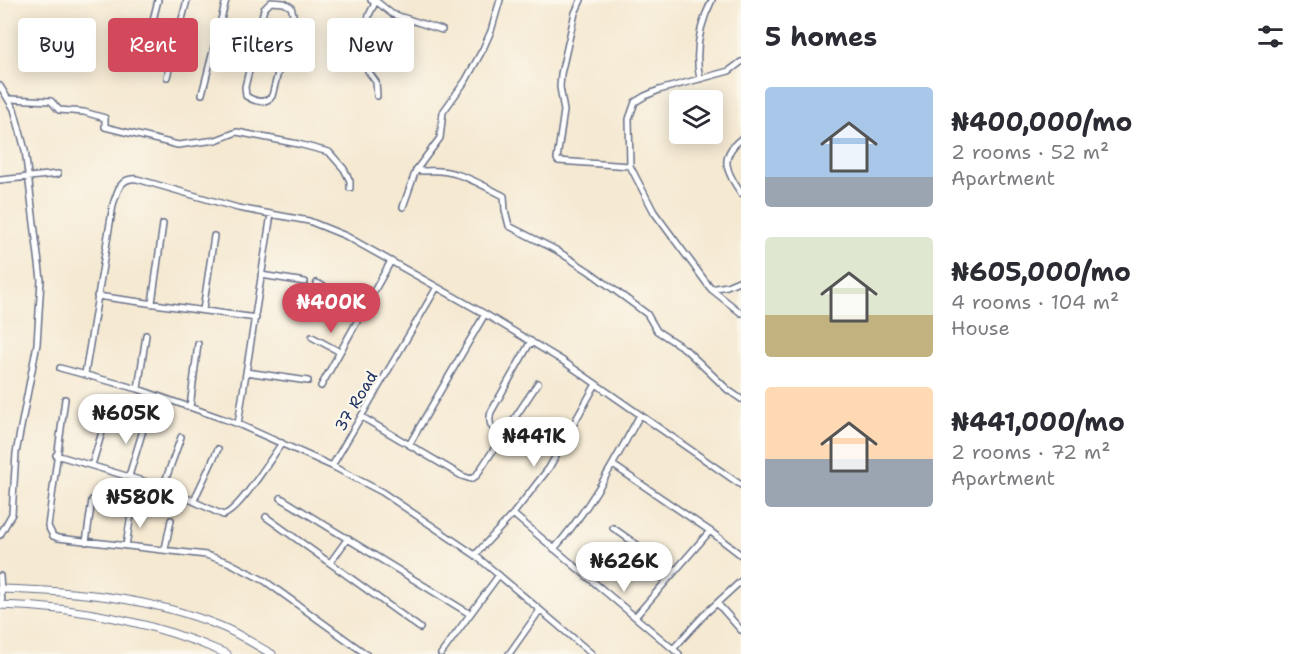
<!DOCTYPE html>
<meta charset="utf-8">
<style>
:root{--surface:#fff;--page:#f2f2f3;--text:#2b2b33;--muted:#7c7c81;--accent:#d1495b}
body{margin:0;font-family:"Shantell Sans",sans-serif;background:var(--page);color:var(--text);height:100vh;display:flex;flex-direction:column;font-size:22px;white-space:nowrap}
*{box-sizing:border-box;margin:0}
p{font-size:20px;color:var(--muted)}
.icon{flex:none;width:33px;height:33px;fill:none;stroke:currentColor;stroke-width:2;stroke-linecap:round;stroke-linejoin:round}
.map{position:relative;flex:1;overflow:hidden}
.details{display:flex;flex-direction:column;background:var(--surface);width:570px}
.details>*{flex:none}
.hud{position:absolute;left:18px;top:18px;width:570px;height:54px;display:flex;gap:12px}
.tools{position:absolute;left:669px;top:90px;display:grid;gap:12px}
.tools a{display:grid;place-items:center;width:54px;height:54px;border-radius:6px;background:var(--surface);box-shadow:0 3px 15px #0003;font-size:30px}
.price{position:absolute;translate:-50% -51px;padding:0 14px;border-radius:21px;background:#fff;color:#222;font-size:20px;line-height:39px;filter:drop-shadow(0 2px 3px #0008)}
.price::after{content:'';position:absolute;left:50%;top:36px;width:18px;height:14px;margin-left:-9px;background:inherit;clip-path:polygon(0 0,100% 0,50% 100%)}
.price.on{background:var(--accent);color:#fff}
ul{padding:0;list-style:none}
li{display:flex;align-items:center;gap:18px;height:150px;padding:0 24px}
li span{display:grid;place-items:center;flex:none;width:168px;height:120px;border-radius:6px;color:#555}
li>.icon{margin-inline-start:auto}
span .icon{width:72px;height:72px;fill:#fffc;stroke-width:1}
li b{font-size:26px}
h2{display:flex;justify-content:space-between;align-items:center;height:72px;padding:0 24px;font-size:26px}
.tag{padding:0 21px;border-radius:6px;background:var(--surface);box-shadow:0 3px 15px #0003;font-size:21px;line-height:54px}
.tag.on{background:var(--accent);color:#fff}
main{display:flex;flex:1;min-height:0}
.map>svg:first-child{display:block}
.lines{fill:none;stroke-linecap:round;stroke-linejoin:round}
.street-casing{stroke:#677087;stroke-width:8}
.secondary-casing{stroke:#677087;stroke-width:9}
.street{stroke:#fff;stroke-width:5}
.secondary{stroke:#fff;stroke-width:7}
.labels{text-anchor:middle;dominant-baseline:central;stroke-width:4.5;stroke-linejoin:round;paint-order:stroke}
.street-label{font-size:16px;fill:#1b2f5e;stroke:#fbf7ec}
</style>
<main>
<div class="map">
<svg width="741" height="654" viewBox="0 0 741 654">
<rect width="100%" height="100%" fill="#fbf7ec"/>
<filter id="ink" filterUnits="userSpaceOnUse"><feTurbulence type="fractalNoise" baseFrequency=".0167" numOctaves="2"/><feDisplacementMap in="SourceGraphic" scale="12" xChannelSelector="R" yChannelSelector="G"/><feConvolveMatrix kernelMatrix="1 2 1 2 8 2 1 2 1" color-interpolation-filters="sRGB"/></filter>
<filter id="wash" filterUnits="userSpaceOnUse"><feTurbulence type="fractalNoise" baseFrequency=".008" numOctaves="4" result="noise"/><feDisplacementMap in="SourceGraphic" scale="24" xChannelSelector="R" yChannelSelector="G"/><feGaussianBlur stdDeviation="1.35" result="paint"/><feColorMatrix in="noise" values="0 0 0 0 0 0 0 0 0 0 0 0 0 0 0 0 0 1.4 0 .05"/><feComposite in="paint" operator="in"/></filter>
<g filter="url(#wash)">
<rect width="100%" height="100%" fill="#f5e9d2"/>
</g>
<g filter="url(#ink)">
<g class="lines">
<!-- street casing -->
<g class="street-casing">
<path id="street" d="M 371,0 L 376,1 L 392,14 L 442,30
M 500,0 L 491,31 L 483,49 L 466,80 L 443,112 L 440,138 L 416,170 C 424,172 432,170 440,171 C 464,173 483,186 504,196 L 505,210 L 509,226 L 556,250 L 590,272 L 639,308 L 647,314 L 657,331 L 685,349 L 728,390 L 741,399
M 581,0 L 575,13 L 561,74 L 560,87 L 564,111 L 557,159 L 558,161 L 630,166
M 376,1 L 369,15 L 366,32 L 368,71 L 376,82 L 377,96
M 271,2 L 284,3 L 291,7 L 293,14 L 272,96 C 265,105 254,101 246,96 L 245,87 L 264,9 Z
M 125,46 L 145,51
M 741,62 L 729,71 L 659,90 L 645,96 L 635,102 L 629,119 L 630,166 L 654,212 L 711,289 L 741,313
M 142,64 L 158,0
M 167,77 L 187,0
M 700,79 C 694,51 699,26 712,0
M 0,86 L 14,109 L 25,150 L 41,280 L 37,344 L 16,453 L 12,514 L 0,535
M 202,94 L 226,0
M 10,99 L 51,101 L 59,110 L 84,112 L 105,118 L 105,127 L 178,145 L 216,140 L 237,132 L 298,144 L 329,152 L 344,169 L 350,181 L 350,188
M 741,139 C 718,157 727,173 741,193
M 0,180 L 58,174
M 403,207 L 416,170
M 261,275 L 305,282
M 317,283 L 365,308
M 711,289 L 727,286 L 741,280
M 97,296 L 256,318
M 152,303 L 163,224
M 203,310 L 214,236
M 312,337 L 340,352
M 60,368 L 138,389 L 238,424 L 332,466 L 382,492 L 475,555 L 592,654
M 246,372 L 308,381
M 85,374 L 113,205 C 117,192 120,177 137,179 L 238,208 L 309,221 L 346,236 L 485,314 L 563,361 L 741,485
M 321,386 L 391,261
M 138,389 L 146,335
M 65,399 L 48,526 L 53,536 L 58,538 L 206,555 L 228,562 L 265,581 L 366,654
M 190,407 L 198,344
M 362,417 L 462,476 L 471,479 L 476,476 L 538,383
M 238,424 L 271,214
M 502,438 C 493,429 487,425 491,412 L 531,341
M 409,445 L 485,314
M 56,455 L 163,487 L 223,515 C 239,511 271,458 282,443
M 92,465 L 109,409
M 613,465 L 710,531 L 741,555
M 332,466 L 437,287
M 129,476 L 146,420
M 163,487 L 181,437
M 281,498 L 470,614
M 194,500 L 218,449
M 513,514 L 679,654
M 266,517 L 420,628
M 613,528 L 675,571
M 86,542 L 92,500
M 126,546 L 132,508
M 165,549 L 171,520
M 554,549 C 591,507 613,464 640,415
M 475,555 L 513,514 L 549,468 L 596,384
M 330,563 L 348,538
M 0,576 L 2,605
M 717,603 L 741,630
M 635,617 L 710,531
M 673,649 L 706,613 L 741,581
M 441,654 L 499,575
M 509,654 L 540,610"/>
</g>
<!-- secondary casing -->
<g class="secondary-casing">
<path id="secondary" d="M 0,589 C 74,591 150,597 220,626 C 238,633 255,645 272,654
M 0,605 C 79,607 155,622 227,654"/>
</g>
<!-- street -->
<use href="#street" class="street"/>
<!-- secondary -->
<use href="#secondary" class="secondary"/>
</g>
</g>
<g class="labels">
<!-- street labels -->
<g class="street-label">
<text transform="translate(356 401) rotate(-59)">37 Road</text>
</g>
</g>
</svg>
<div class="tools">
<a><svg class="icon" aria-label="layers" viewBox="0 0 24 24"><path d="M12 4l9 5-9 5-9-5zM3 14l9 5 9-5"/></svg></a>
</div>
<b class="price on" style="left:331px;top:334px">₦400K</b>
<b class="price" style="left:126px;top:445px">₦605K</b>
<b class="price" style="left:534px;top:468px">₦441K</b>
<b class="price" style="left:140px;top:529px">₦580K</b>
<b class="price" style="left:624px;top:593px">₦626K</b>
<div class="hud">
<a class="tag">Buy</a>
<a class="tag on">Rent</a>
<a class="tag">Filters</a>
<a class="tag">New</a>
</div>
</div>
<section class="details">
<h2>5 homes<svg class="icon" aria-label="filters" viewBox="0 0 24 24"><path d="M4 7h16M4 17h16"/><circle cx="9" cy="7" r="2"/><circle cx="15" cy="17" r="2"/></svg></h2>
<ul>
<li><span style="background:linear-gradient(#a9c7e8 75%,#9aa5b1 0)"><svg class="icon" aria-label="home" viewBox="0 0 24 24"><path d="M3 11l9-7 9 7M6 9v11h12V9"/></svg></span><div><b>₦400,000/mo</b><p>2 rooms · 52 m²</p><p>Apartment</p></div></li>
<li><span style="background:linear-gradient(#dfe7d0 65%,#c2b280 0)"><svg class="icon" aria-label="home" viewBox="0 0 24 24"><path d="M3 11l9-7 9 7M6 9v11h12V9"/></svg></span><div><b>₦605,000/mo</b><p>4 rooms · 104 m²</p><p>House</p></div></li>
<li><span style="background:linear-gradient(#ffd9b3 60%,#9aa5b1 0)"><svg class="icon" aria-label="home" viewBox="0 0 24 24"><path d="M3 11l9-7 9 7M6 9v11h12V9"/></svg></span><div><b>₦441,000/mo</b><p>2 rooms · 72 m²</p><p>Apartment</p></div></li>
</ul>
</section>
</main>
